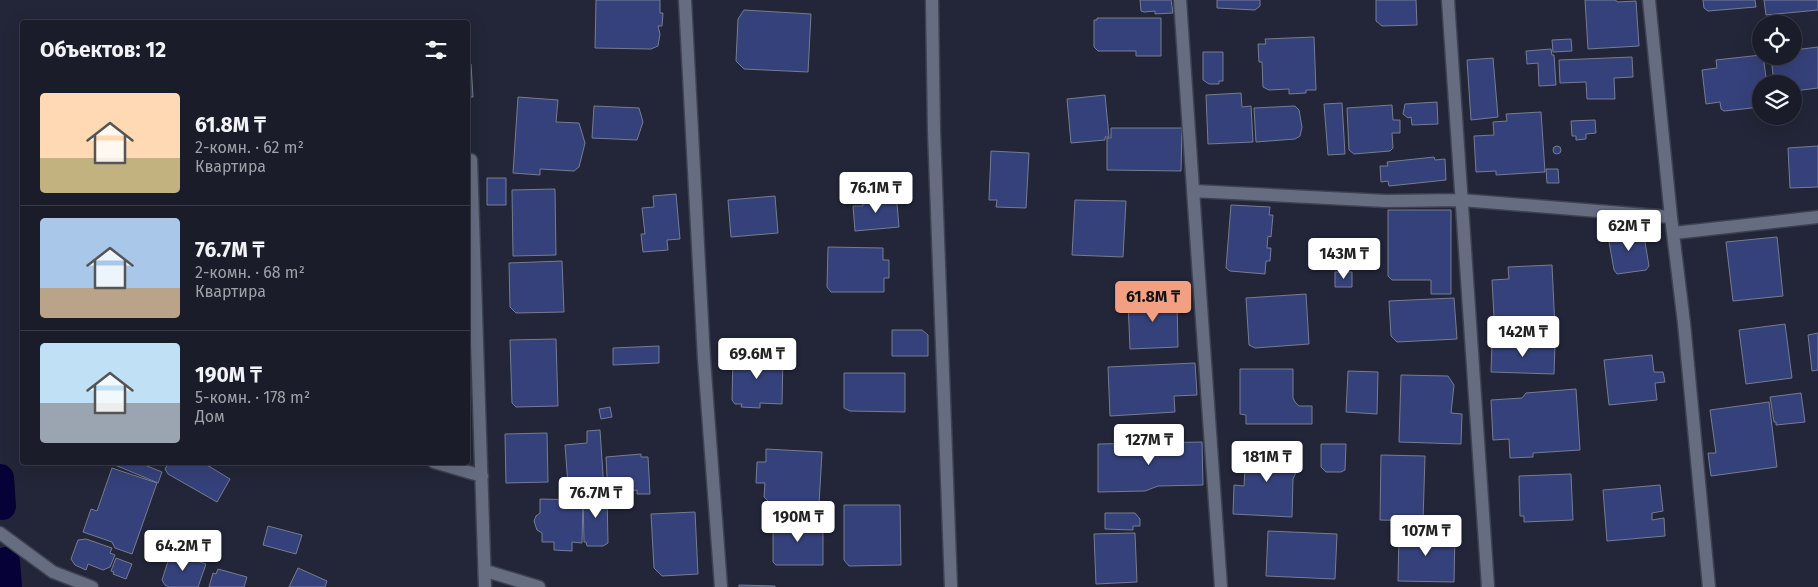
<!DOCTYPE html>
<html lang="ru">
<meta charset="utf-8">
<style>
:root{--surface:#1a1c2a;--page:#272936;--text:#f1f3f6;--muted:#9fa1a8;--line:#383a47;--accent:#f2a081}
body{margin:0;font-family:"Fira Sans",sans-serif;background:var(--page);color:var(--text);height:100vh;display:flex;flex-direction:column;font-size:19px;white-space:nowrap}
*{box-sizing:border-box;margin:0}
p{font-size:16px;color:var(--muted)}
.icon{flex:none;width:28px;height:28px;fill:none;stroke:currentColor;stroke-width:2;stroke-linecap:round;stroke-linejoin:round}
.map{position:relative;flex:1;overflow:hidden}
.details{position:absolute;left:20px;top:20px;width:450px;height:445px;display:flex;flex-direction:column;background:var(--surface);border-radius:5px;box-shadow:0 5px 20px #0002,0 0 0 1px var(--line)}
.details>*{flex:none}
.controls{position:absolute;left:1752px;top:15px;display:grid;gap:10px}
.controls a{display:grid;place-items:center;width:50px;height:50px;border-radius:50%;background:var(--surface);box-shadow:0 5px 20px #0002,0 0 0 1px var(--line);font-size:25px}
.price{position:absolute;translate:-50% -42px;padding:0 11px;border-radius:5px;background:#fff;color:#222;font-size:16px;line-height:32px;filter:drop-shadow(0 1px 2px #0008)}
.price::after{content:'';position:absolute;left:50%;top:30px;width:15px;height:11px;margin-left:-8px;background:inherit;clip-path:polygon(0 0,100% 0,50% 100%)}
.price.on{background:var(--accent);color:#111}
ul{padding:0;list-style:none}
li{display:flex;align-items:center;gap:15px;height:125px;padding:0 20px}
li+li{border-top:1px solid var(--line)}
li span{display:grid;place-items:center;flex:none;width:140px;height:100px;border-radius:5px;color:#555}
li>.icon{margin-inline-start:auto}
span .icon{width:60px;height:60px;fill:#fffc;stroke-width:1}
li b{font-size:21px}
h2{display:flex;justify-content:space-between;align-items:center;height:60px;padding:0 20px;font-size:21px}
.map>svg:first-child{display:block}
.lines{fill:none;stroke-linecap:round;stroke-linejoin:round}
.canal{stroke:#060136;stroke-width:28}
.building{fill:#35417a;stroke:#767c90}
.street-casing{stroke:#3e4250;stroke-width:15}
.secondary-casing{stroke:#3e4250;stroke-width:15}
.street{stroke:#676d81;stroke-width:12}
.secondary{stroke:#676d81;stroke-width:12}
</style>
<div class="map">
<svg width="1818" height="587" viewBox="0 0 1818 587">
<rect width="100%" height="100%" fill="#222638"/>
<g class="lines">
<!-- canal -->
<path class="canal" d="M 0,478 L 2,506
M 6,561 L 8,587"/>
</g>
<!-- building -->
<path class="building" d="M 596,0 L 660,0 L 660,13 L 663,13 L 662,26 L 658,26 L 660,34 L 658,46 L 651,49 L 595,48 Z
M 1140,0 L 1171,0 L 1173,13 L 1155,14 L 1155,11 L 1144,12 L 1141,11 Z
M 1217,0 L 1260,0 L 1260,6 L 1255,10 L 1217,8 Z
M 1376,0 L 1416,0 L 1417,25 L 1382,26 L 1376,21 Z
M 1585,0 L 1615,0 L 1618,2 L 1636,1 L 1639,46 L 1588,49 Z
M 1703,0 L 1755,0 L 1756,7 L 1708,11 L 1704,8 Z
M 1764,0 L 1818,0 L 1818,10 L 1766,15 Z
M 744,10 L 811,14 L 808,72 L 744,69 L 736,61 L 738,19 Z
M 1097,18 L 1161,18 L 1161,56 L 1136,56 L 1136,51 L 1098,51 L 1094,47 L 1094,20 L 1097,20 Z
M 1314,37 L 1316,90 L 1306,90 L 1306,93 L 1289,94 L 1289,89 L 1269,90 L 1263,87 L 1262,62 L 1259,62 L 1258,44 L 1266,44 L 1265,39 Z
M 1571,39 L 1572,51 L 1553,52 L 1552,40 Z
M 1818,47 L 1818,88 L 1794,91 L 1794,84 L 1774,84 L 1771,56 L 1794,56 L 1794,50 Z
M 1551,49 L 1552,55 L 1554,55 L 1556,85 L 1539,86 L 1538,63 L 1527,64 L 1526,51 Z
M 1203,52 L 1223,52 L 1223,81 L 1219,81 L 1219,84 L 1209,84 L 1203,80 Z
M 1761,55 L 1761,56 L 1763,56 L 1767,84 L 1761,84 L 1761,107 L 1724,111 L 1721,109 L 1720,102 L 1706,104 L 1702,70 L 1717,68 L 1716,60 Z
M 1632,57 L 1633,77 L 1614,78 L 1615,99 L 1587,99 L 1586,82 L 1560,83 L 1559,60 Z
M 1493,58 L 1498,117 L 1471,120 L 1467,60 Z
M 468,64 L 471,64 L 473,97 L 468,97 Z
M 1241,93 L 1242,107 L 1251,106 L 1253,142 L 1208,144 L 1206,95 Z
M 1105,95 L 1109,137 L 1105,137 L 1105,140 L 1071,143 L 1067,99 Z
M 518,97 L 558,100 L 556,122 L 579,123 L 585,143 L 579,167 L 574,171 L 540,169 L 540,175 L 513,173 Z
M 1437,102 L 1438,124 L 1412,125 L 1411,117 L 1408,118 L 1403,114 L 1405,104 Z
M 1342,103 L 1345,154 L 1328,155 L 1324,104 Z
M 1392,105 L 1393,120 L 1400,120 L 1400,133 L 1392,133 L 1393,148 L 1390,151 L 1354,154 L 1349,150 L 1347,108 Z
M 594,106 L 639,108 L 643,122 L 637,140 L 592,138 Z
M 1295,106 L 1299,110 L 1302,127 L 1300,136 L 1295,139 L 1256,142 L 1254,108 Z
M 1541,112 L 1545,172 L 1496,175 L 1496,171 L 1476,172 L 1474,136 L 1494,135 L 1493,122 L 1507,121 L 1506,114 Z
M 1595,120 L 1596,133 L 1586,134 L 1586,139 L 1576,140 L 1576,136 L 1572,136 L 1571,121 Z
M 1111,128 L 1182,128 L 1181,171 L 1107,170 L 1107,138 L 1111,138 Z
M1553 150a4 4 0 1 1 8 0a4 4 0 1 1-8 0Z
M 1818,146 L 1818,187 L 1790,188 L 1788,148 Z
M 991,151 L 1029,153 L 1026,208 L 996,207 L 997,200 L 989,200 Z
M 1434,157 L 1435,160 L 1445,159 L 1446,180 L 1389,186 L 1388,181 L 1381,182 L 1380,166 L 1388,166 L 1387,162 Z
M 1546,169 L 1558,169 L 1559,183 L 1547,183 Z
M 487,178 L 506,178 L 506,205 L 487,205 Z
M 555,189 L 556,255 L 513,256 L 512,190 Z
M 676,194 L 680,239 L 667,240 L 668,250 L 643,252 L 641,234 L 645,234 L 642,208 L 654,207 L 653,196 Z
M 890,195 L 897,203 L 899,227 L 855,231 L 853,206 L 863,206 L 862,198 Z
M 775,196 L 778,233 L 731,237 L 728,200 Z
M 1075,200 L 1126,201 L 1123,257 L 1072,255 Z
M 1231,205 L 1270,207 L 1269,215 L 1273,215 L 1271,237 L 1268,236 L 1267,248 L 1271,248 L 1270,261 L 1266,261 L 1265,274 L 1230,271 L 1226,268 Z
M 1388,210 L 1451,210 L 1451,294 L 1431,294 L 1431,280 L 1392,280 L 1388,276 Z
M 1643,230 L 1649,266 L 1646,270 L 1617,274 L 1614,270 L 1608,236 Z
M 1777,237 L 1783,296 L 1733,301 L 1726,242 Z
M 828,247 L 883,248 L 883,260 L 889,260 L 889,278 L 884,278 L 884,292 L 831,292 L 827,287 Z
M 562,261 L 564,312 L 516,313 L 510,307 L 509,263 Z
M 1552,265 L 1555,329 L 1552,333 L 1495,336 L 1492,280 L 1509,279 L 1508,267 Z
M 1335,272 L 1352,272 L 1352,287 L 1335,287 Z
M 1163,293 L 1163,302 L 1177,302 L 1178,347 L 1130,349 L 1128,302 L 1143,301 L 1143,294 Z
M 1306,294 L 1309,344 L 1255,348 L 1249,345 L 1246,298 Z
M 1454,298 L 1457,339 L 1397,342 L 1391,336 L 1389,301 Z
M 1785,324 L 1792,378 L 1746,384 L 1739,330 Z
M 892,330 L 922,330 L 928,335 L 928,356 L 892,356 Z
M 1818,333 L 1818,370 L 1812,371 L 1808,335 Z
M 556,339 L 558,406 L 516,407 L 512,403 L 510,340 Z
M 1492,343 L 1555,344 L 1554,374 L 1491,372 Z
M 659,346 L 659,363 L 613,365 L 613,348 Z
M 733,355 L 783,356 L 782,404 L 760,403 L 760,408 L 741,407 L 742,404 L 735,404 L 732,400 Z
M 1652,355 L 1654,372 L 1663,372 L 1665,382 L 1655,383 L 1657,400 L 1609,405 L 1604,360 Z
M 1195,363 L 1197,395 L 1174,396 L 1175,412 L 1110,416 L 1108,367 Z
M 1240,369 L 1293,369 L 1293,398 L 1295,402 L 1299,406 L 1312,406 L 1312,424 L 1246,424 L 1246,415 L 1240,414 Z
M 1348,371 L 1378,372 L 1377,414 L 1346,412 Z
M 844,373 L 905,373 L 905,412 L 850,411 L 844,408 Z
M 1401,375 L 1448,376 L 1454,385 L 1451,413 L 1462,414 L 1461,444 L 1399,442 Z
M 1576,389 L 1580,450 L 1533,453 L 1533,457 L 1510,458 L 1509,439 L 1493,440 L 1491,400 L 1522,398 L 1526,393 Z
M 1801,393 L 1805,422 L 1776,425 L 1776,422 L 1774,422 L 1770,397 Z
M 1769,402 L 1777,467 L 1711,476 L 1708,453 L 1716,453 L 1710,410 Z
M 610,407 L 612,417 L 601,419 L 599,409 Z
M 600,430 L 604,490 L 578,492 L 578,484 L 568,485 L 565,445 L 587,443 L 587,431 Z
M 547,433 L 548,482 L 506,483 L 505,434 Z
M 1202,442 L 1203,485 L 1158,486 L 1145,491 L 1098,492 L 1098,444 Z
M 1321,444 L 1346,444 L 1345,470 L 1341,472 L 1326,472 L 1321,467 Z
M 1246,447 L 1295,448 L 1298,454 L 1297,470 L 1293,479 L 1292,517 L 1233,514 L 1234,485 L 1244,486 Z
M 766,449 L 822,452 L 819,504 L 769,502 L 764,497 L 765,483 L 756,483 L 757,462 L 766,462 Z
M 641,454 L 641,457 L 648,457 L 650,494 L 637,494 L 637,490 L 619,492 L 619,498 L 612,498 L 612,495 L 608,495 L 606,457 Z
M 1381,455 L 1425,456 L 1423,521 L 1380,520 Z
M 116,462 L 149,462 L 147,466 L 162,472 L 158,483 L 115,465 Z
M 169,462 L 202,462 L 230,479 L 217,502 L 168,474 L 165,469 Z
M 112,468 L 157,483 L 132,554 L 115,548 L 112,542 L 83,532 L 91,509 L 97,511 Z
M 1571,474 L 1573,520 L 1524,522 L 1524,516 L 1520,516 L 1519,476 Z
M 1660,485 L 1663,511 L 1652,513 L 1652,520 L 1664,518 L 1665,536 L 1607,541 L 1603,490 Z
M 583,493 L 607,493 L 608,543 L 603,546 L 587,546 L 586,542 L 584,542 Z
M 540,499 L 583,500 L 582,543 L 572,542 L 572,551 L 554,550 L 554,542 L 542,542 L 542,533 L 537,530 L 534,521 L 536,516 L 540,513 Z
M 844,505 L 900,505 L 901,565 L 849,566 L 844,560 Z
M 695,512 L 698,574 L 662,576 L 654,568 L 651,514 Z
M 1105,513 L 1135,513 L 1140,519 L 1140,526 L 1133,526 L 1133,530 L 1105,529 Z
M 773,522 L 823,522 L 823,565 L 776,565 L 773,562 Z
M 268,526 L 302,535 L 296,554 L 263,545 Z
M 1268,531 L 1337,534 L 1335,579 L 1266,576 Z
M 1399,532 L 1455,533 L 1454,582 L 1398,581 Z
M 1135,533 L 1137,582 L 1096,584 L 1094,534 Z
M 86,539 L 112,548 L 110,553 L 115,555 L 110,567 L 103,570 L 88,564 L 86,570 L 75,565 L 71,559 L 78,540 Z
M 171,552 L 206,564 L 198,587 L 169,587 L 165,585 L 162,580 Z
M 116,558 L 132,564 L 126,579 L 113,574 L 114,572 L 111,571 Z
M 298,568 L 327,581 L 325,587 L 289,587 Z
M 218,569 L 247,577 L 244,587 L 209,587 L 213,573 L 216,574 Z
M 739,585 L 775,586 L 775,587 L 739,587 Z"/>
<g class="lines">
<!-- street casing -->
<g class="street-casing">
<path id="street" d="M 685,0 L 704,359 L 721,587
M 932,0 L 934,131 L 951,587
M 1180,0 C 1194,196 1206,391 1221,587
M 1448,0 L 1488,587
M 1649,0 L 1671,217 L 1684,323 L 1709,587
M 471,160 L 485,587
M 1194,191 L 1386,201 L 1461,200 L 1671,217
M 1674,233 L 1818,217
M 434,462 L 482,476
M 486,571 L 539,587"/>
</g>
<!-- secondary casing -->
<g class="secondary-casing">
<path id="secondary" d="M 0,533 L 53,572 L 92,587"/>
</g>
<!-- street -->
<use href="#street" class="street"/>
<!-- secondary -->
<use href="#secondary" class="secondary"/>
</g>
</svg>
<div class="controls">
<a><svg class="icon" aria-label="locate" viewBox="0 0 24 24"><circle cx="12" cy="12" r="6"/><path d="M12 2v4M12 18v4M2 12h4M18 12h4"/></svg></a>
<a><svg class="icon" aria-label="layers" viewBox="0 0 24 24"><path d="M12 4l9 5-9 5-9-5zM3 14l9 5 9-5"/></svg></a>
</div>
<b class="price" style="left:876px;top:214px">76.1M ₸</b>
<b class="price" style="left:1629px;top:252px">62M ₸</b>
<b class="price" style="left:1344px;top:280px">143M ₸</b>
<b class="price on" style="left:1153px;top:323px">61.8M ₸</b>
<b class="price" style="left:1523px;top:358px">142M ₸</b>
<b class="price" style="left:757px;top:380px">69.6M ₸</b>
<b class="price" style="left:1149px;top:466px">127M ₸</b>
<b class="price" style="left:1267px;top:483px">181M ₸</b>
<b class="price" style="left:596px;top:519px">76.7M ₸</b>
<b class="price" style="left:798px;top:543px">190M ₸</b>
<b class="price" style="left:1426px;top:557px">107M ₸</b>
<b class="price" style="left:183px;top:572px">64.2M ₸</b>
<section class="details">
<h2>Объектов: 12<svg class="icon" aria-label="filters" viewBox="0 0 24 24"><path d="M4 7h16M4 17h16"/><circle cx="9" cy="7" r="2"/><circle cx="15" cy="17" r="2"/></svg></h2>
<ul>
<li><span style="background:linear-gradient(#ffd9b3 65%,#c2b280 0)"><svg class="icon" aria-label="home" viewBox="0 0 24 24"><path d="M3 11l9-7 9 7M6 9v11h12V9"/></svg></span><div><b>61.8M ₸</b><p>2-комн. · 62 m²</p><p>Квартира</p></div></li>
<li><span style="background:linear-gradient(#a9c7e8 70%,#b9a48a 0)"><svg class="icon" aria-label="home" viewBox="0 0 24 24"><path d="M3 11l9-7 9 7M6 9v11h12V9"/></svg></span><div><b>76.7M ₸</b><p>2-комн. · 68 m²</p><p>Квартира</p></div></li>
<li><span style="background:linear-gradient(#bfe0f5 60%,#9aa5b1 0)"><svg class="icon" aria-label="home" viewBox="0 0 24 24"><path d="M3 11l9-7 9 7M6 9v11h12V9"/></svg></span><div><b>190M ₸</b><p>5-комн. · 178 m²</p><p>Дом</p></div></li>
</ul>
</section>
</div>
